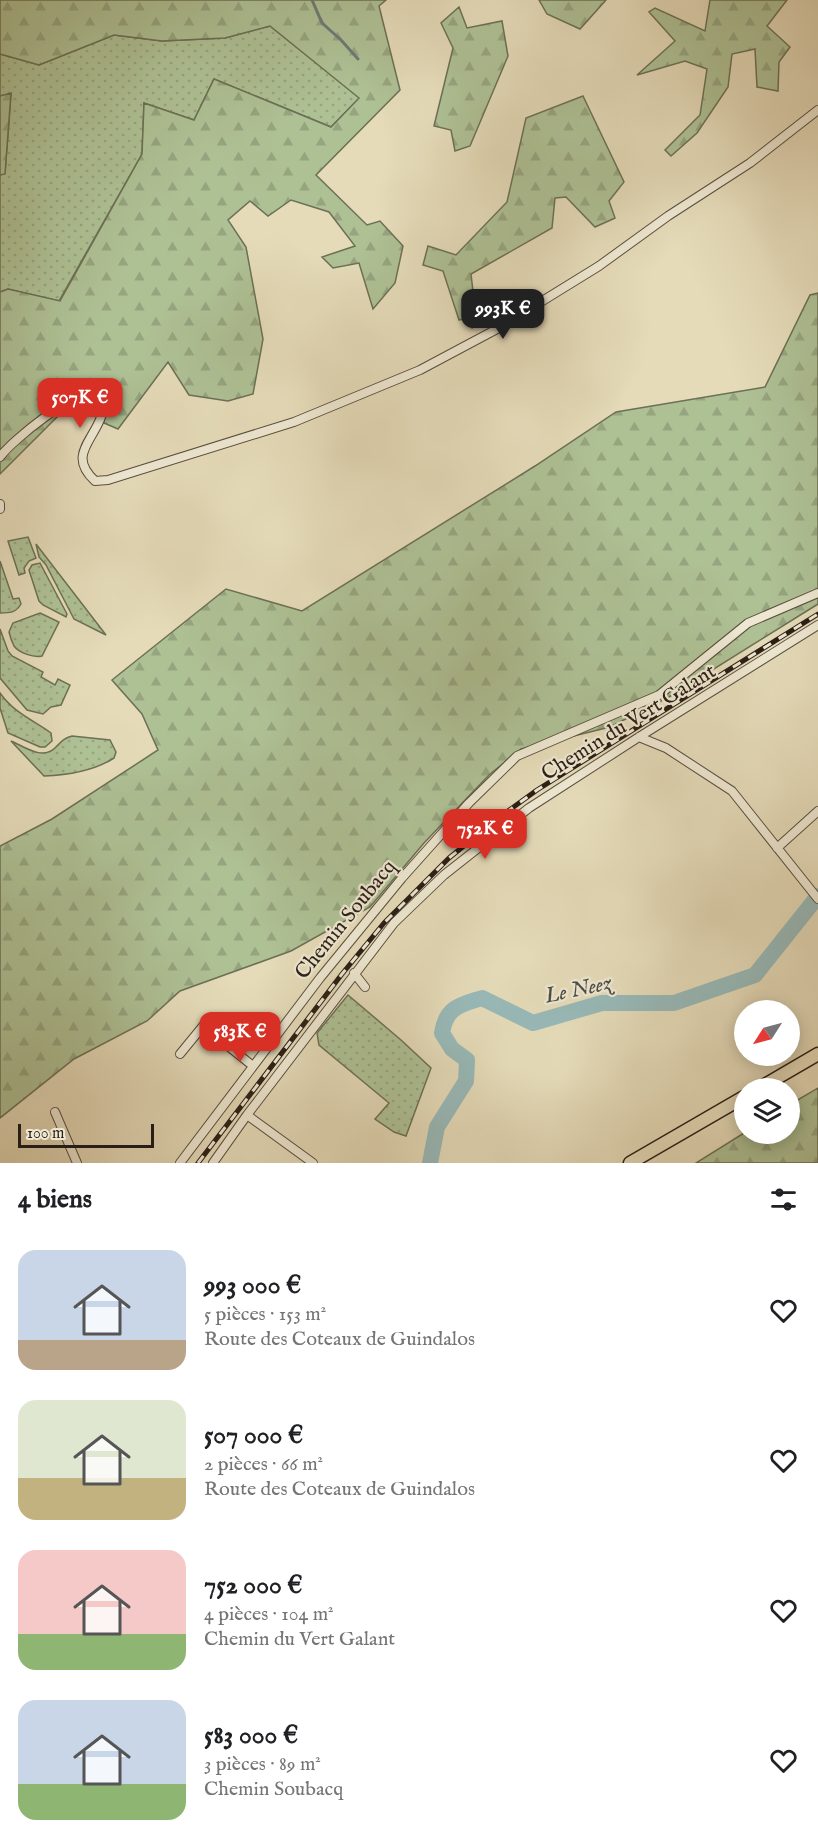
<!DOCTYPE html>
<html lang="fr">
<meta charset="utf-8">
<style>
:root{--surface:#fff;--page:#f6f6f6;--text:#202124;--muted:#757577;--accent:#d93025}
body{margin:0;font-family:"IM FELL English",serif;background:var(--page);color:var(--text);height:100vh;display:flex;flex-direction:column;font-size:22px;white-space:nowrap}
*{box-sizing:border-box;margin:0}
p{font-size:20px;color:var(--muted)}
.icon{flex:none;width:33px;height:33px;fill:none;stroke:currentColor;stroke-width:2;stroke-linecap:round;stroke-linejoin:round}
.map{position:relative;height:1163px;overflow:hidden}
.side{display:flex;flex-direction:column;background:var(--surface);flex:1}
.side>*{flex:none}
.needle{width:39px;rotate:234deg}
.fabs{position:absolute;left:734px;top:1000px;display:grid;gap:12px}
.fabs a{display:grid;place-items:center;width:66px;height:66px;border-radius:50%;background:var(--surface);box-shadow:0 3px 15px #0003;font-size:30px}
.scale{position:absolute;left:18px;bottom:15px;width:136px;box-sizing:border-box;padding-left:6px;border:3px solid #2a1f16;border-top:0;font-size:16px;line-height:21px;white-space:nowrap;color:#2a1f16;-webkit-text-stroke:4px #eee8d2;paint-order:stroke}
.price{position:absolute;translate:-50% -51px;padding:0 14px;border-radius:12px;background:var(--accent);color:#fff;font-size:20px;line-height:39px;filter:drop-shadow(0 2px 3px #0008)}
.price::after{content:'';position:absolute;left:50%;top:36px;width:18px;height:14px;margin-left:-9px;background:inherit;clip-path:polygon(0 0,100% 0,50% 100%)}
.price.current{background:#222;color:#fff}
ul{padding:0;list-style:none}
li{display:flex;align-items:center;gap:18px;height:150px;padding:0 18px}
li span{display:grid;place-items:center;flex:none;width:168px;height:120px;border-radius:18px;color:#555}
li>.icon{margin-inline-start:auto}
span .icon{width:72px;height:72px;fill:#fffc;stroke-width:1}
li b{font-size:26px}
h2{display:flex;justify-content:space-between;align-items:center;height:72px;padding:0 18px;font-size:26px}
.map>svg:first-child{display:block}
.grass{fill:url(#grass-dots);stroke:#6c7056;stroke-width:1.5}
.forest{fill:url(#forest-firs);stroke:#6c7056;stroke-width:1.5}
.lines{fill:none;stroke-linecap:round;stroke-linejoin:round}
.stream{stroke:#6c7b77;stroke-width:3}
.river{stroke:#98b9b8;stroke-width:16}
.street-casing{stroke:#594e3f;stroke-width:10}
.primary-casing{stroke:#2a1f16;stroke-width:15}
.street{stroke:#eee8d2;stroke-width:8}
.primary{stroke:#e5dbb9;stroke-width:12}
.rail-casing{stroke:#2a1f16;stroke-width:5}
.rail{stroke:#eee8d2;stroke-width:3;stroke-dasharray:9;stroke-linecap:butt}
.labels{text-anchor:middle;dominant-baseline:central;stroke-width:4.5;stroke-linejoin:round;paint-order:stroke}
.street-label{font-size:21px;fill:#2a1f16;stroke:#eee8d2}
.water-label{font-size:22px;font-style:italic;fill:#4b4d47;stroke:#eee8d2}
</style>
<div class="map">
<svg width="818" height="1163" viewBox="0 0 818 1163">
<defs>
<pattern id="grass-dots" width="8" height="8" patternUnits="userSpaceOnUse" patternTransform="scale(1.5)"><rect width="8" height="8" fill="#aec195"/><path d="M2 2h.1M6 6h.1" fill="none" stroke="#96a580" stroke-width="1.8" stroke-linecap="round"/></pattern>
<pattern id="forest-firs" width="22" height="20" patternUnits="userSpaceOnUse" patternTransform="scale(1.5)"><rect width="22" height="20" fill="#aec195"/><path d="M5 1l3.5 6h-7zM16 11l3.5 6h-7z" fill="#96a580"/></pattern>
</defs>
<rect width="100%" height="100%" fill="#e5dbb9"/>
<filter id="stains"><feTurbulence type="fractalNoise" baseFrequency=".00333" numOctaves="4"/><feColorMatrix values="0 0 0 0 .2 0 0 0 0 .09 0 0 0 0 .02 0 0 0 .5 -.17"/></filter>
<radialGradient id="worn" r=".72"><stop offset=".6" stop-color="#630" stop-opacity="0"/><stop offset="1" stop-color="#630" stop-opacity=".3"/></radialGradient>
<!-- grass -->
<path class="grass" d="M 270,26 L 360,98 L 331,127 L 214,79 L 194,120 L 144,103 L 142,154 L 59,301 L 8,289 L 0,292 L 0,175 L 5,173 L 11,94 L 0,96 L 0,54 L 39,65 L 114,35 L 162,41 L 225,38 Z
M 28,537 L 36,558 L 29,561 L 24,568 L 25,573 L 19,575 L 8,541 Z
M 36,544 L 106,635 L 74,619 L 46,565 L 39,557 Z
M 0,561 L 13,599 L 19,598 L 21,604 C 16,613 9,613 0,613 Z
M 40,563 L 67,614 L 66,617 L 43,605 L 39,601 L 29,570 L 32,565 Z
M 40,613 L 59,622 L 42,656 C 34,658 19,653 14,646 C 12,642 10,636 9,632 L 13,623 Z
M 0,629 L 8,651 L 12,656 L 43,672 L 41,677 L 55,685 L 58,679 L 70,685 L 61,705 L 51,707 L 43,714 L 27,710 L 0,678 Z
M 0,693 C 14,713 33,720 51,733 L 52,741 L 45,747 L 40,747 L 8,733 L 0,708 Z
M 72,736 L 110,740 L 116,752 L 114,758 C 94,771 68,775 44,776 L 11,741 C 25,747 43,761 56,747 C 61,742 64,738 72,736 Z
M 348,995 L 401,1040 L 431,1068 L 406,1136 L 394,1132 L 375,1119 L 389,1103 L 319,1045 L 317,1033 Z"/>
<!-- forest -->
<path class="forest" d="M 0,0 L 386,0 L 379,6 L 400,90 L 316,175 L 367,225 L 380,221 L 403,246 L 395,283 L 373,309 L 359,263 L 333,268 L 322,257 L 355,246 L 329,212 L 291,200 L 268,216 L 250,201 L 228,220 L 246,247 L 263,339 L 253,394 L 228,401 L 189,395 L 168,362 L 118,429 L 104,423 L 102,391 L 88,380 L 66,408 L 0,474 L 0,292 L 8,289 L 60,301 L 142,154 L 144,103 L 194,120 L 214,79 L 331,127 L 359,98 L 270,26 L 225,38 L 162,41 L 114,35 L 39,65 L 0,54 Z
M 539,0 L 606,0 L 580,29 L 547,14 Z
M 710,0 L 787,0 L 767,26 L 790,47 L 779,62 L 778,91 L 757,87 L 755,49 L 732,54 L 728,87 L 697,133 L 671,156 L 665,150 L 700,115 L 707,69 L 685,61 L 637,75 L 675,41 L 649,12 L 655,8 L 705,31 Z
M 459,7 L 467,28 L 502,21 L 508,56 L 470,146 L 455,151 L 451,130 L 434,126 L 453,48 L 441,23 Z
M 11,93 L 5,174 L 0,175 L 0,96 Z
M 583,96 L 624,182 L 609,201 L 615,218 L 595,227 L 566,197 L 555,198 L 552,228 L 471,274 L 477,325 L 472,328 L 466,319 L 459,320 L 443,271 L 423,265 L 428,246 L 456,255 L 507,202 L 526,118 Z
M 818,293 L 818,604 L 669,697 L 610,727 L 521,749 L 489,775 L 424,843 L 370,907 L 291,951 L 180,991 L 147,1021 L 74,1059 L 0,1118 L 0,846 L 52,819 L 158,750 L 142,714 L 112,680 L 226,589 L 302,611 L 535,466 L 616,412 L 765,387 L 810,295 Z
M 818,1088 L 818,1163 L 696,1163 L 744,1133 L 789,1134 L 789,1105 Z"/>
<g class="lines">
<!-- stream -->
<path class="stream" d="M 312,0 L 322,23 L 341,40 L 358,59"/>
<!-- river -->
<path class="river" d="M 430,1163 L 437,1127 L 466,1081 L 467,1060 L 452,1049 L 442,1033 C 446,1007 460,1005 482,998 L 533,1023 L 602,1003 L 674,1003 L 755,975 L 818,896"/>
<!-- street casing -->
<g class="street-casing">
<path id="street" d="M 0,457 C 12,440 75,390 95,392 L 103,402 C 103,407 102,412 101,417 C 92,442 68,456 95,481 L 108,480 L 294,422 L 420,370 L 497,329 L 599,266 L 668,216 L 750,163 L 818,110
M 0,504 L 0,509
M 639,737 L 666,748 L 732,791 L 818,899
M 777,848 L 818,811
M 354,973 L 365,987
M 180,1054 L 203,1026 L 253,1066
M 55,1112 L 77,1163
M 247,1115 L 313,1163
M 180,1163 L 320,978 L 402,878 L 469,803 L 517,756 L 659,695 L 748,623 L 818,593
M 213,1163 L 247,1115 L 394,923 L 444,875 L 529,808 L 639,737 L 818,625"/>
</g>
<!-- primary casing -->
<g class="primary-casing">
<path id="primary" d="M 758,1089 L 818,1054
M 630,1163 L 744,1097"/>
</g>
<!-- street -->
<use href="#street" class="street"/>
<!-- primary -->
<use href="#primary" class="primary"/>
<!-- rail casing -->
<g class="rail-casing">
<path id="rail" d="M 198,1163 L 342,974 L 384,923 L 449,858 L 497,819 L 537,790 L 818,614"/>
</g>
<!-- rail -->
<use href="#rail" class="rail"/>
</g>
<g class="labels">
<!-- street labels -->
<g class="street-label">
<text transform="translate(629 723) rotate(-32)">Chemin du Vert Galant</text>
<text transform="translate(346 920) rotate(-51)">Chemin Soubacq</text>
</g>
<!-- water labels -->
<g class="water-label">
<text transform="translate(578 990) rotate(-12)">Le Neez</text>
</g>
</g>
<rect width="100%" height="100%" filter="url(#stains)"/>
<rect width="100%" height="100%" fill="url(#worn)"/>
</svg>
<div class="fabs">
<a><svg class="needle" viewBox="-14 -14 28 28"><path d="M0-13l5 13h-10z" fill="#e53935"/><path d="M0 13l5-13h-10z" fill="#757577"/></svg></a>
<a><svg class="icon" aria-label="layers" viewBox="0 0 24 24"><path d="M12 4l9 5-9 5-9-5zM3 14l9 5 9-5"/></svg></a>
</div>
<div class="scale">100 m</div>
<b class="price current" style="left:503px;top:340px">993K €</b>
<b class="price" style="left:80px;top:429px">507K €</b>
<b class="price" style="left:485px;top:860px">752K €</b>
<b class="price" style="left:240px;top:1063px">583K €</b>
</div>
<section class="side">
<h2>4 biens<svg class="icon" aria-label="filters" viewBox="0 0 24 24"><path d="M4 7h16M4 17h16"/><circle cx="9" cy="7" r="2"/><circle cx="15" cy="17" r="2"/></svg></h2>
<ul>
<li><span style="background:linear-gradient(#c9d6e8 75%,#b9a48a 0)"><svg class="icon" aria-label="home" viewBox="0 0 24 24"><path d="M3 11l9-7 9 7M6 9v11h12V9"/></svg></span><div><b>993 000 €</b><p>5 pièces · 153 m²</p><p>Route des Coteaux de Guindalos</p></div><svg class="icon" aria-label="heart" viewBox="0 0 24 24"><path d="M12 20l-8-8c-3-5 5-10 8-4 3-6 11-1 8 4z"/></svg></li>
<li><span style="background:linear-gradient(#dfe7d0 65%,#c2b280 0)"><svg class="icon" aria-label="home" viewBox="0 0 24 24"><path d="M3 11l9-7 9 7M6 9v11h12V9"/></svg></span><div><b>507 000 €</b><p>2 pièces · 66 m²</p><p>Route des Coteaux de Guindalos</p></div><svg class="icon" aria-label="heart" viewBox="0 0 24 24"><path d="M12 20l-8-8c-3-5 5-10 8-4 3-6 11-1 8 4z"/></svg></li>
<li><span style="background:linear-gradient(#f6c9c9 70%,#8fb573 0)"><svg class="icon" aria-label="home" viewBox="0 0 24 24"><path d="M3 11l9-7 9 7M6 9v11h12V9"/></svg></span><div><b>752 000 €</b><p>4 pièces · 104 m²</p><p>Chemin du Vert Galant</p></div><svg class="icon" aria-label="heart" viewBox="0 0 24 24"><path d="M12 20l-8-8c-3-5 5-10 8-4 3-6 11-1 8 4z"/></svg></li>
<li><span style="background:linear-gradient(#c9d6e8 70%,#8fb573 0)"><svg class="icon" aria-label="home" viewBox="0 0 24 24"><path d="M3 11l9-7 9 7M6 9v11h12V9"/></svg></span><div><b>583 000 €</b><p>3 pièces · 89 m²</p><p>Chemin Soubacq</p></div><svg class="icon" aria-label="heart" viewBox="0 0 24 24"><path d="M12 20l-8-8c-3-5 5-10 8-4 3-6 11-1 8 4z"/></svg></li>
</ul>
</section>
